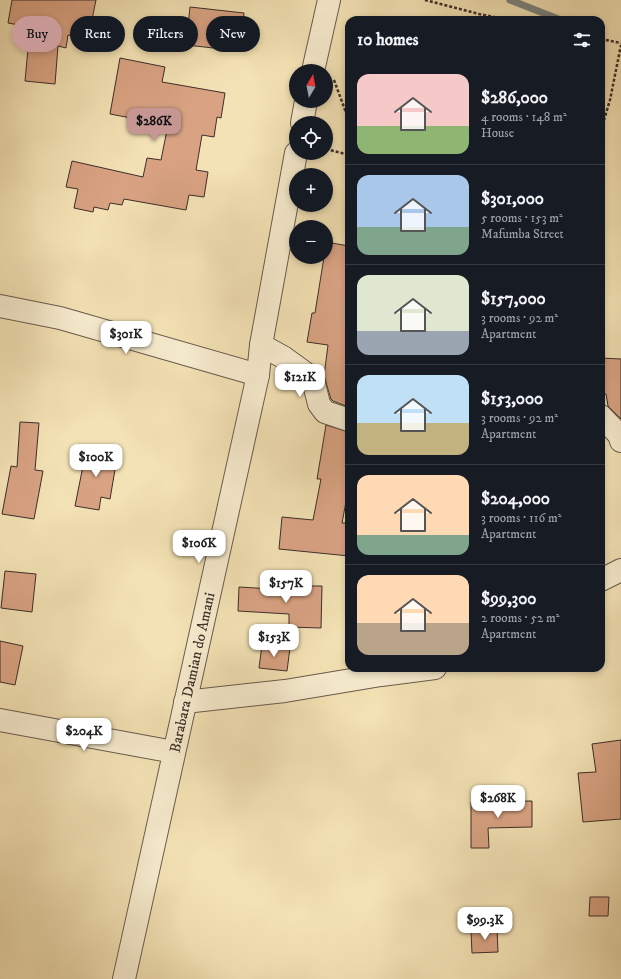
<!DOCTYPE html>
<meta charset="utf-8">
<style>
:root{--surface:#171b24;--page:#20242c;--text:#f1f3f6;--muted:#9ea1a6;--line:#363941;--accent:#c59692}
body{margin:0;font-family:"IM FELL DW Pica",serif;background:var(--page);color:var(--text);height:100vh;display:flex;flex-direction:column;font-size:15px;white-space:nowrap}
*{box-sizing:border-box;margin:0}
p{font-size:13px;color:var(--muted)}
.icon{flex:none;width:22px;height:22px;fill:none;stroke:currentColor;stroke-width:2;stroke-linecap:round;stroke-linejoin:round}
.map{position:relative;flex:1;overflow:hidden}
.side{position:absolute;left:345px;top:16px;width:260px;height:656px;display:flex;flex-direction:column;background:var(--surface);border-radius:12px;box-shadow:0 2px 6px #0003}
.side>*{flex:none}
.hud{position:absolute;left:12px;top:16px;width:273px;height:36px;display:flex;gap:8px}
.needle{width:26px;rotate:10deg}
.controls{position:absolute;left:289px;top:64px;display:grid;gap:8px}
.controls a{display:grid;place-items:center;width:44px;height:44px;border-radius:50%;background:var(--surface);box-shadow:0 2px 6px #0003;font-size:20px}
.price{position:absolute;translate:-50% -34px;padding:0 9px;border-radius:8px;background:#fff;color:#222;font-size:13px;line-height:26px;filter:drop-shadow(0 1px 2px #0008)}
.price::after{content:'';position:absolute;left:50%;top:24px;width:12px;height:9px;margin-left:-6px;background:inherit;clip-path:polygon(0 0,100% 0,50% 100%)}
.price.active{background:var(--accent);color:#111}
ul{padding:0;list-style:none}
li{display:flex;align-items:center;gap:12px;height:100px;padding:0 12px}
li+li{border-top:1px solid var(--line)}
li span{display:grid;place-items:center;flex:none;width:112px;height:80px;border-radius:12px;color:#555}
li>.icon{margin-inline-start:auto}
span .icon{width:48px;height:48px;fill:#fffc;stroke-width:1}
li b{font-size:17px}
h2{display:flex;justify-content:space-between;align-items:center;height:48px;padding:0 12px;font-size:17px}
.pill{padding:0 14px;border-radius:18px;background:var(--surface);box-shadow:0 2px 6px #0003;font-size:14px;line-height:36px}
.pill.active{background:var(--accent);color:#111}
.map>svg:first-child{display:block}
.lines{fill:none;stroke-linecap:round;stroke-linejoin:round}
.stream{stroke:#79837f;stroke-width:7}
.building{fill:#d9a383;stroke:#3c2e29}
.street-casing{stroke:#6a5b4c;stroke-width:24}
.path{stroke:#3c2e29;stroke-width:2.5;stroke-dasharray:3 2;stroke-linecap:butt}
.street{stroke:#f7eccf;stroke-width:22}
.labels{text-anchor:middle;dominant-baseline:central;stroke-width:3;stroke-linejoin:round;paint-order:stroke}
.street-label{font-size:15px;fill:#3c2e29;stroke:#f7eccf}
</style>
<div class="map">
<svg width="621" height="979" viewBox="0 0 621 979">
<rect width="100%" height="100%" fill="#f3e2b5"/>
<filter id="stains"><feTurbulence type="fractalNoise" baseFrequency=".005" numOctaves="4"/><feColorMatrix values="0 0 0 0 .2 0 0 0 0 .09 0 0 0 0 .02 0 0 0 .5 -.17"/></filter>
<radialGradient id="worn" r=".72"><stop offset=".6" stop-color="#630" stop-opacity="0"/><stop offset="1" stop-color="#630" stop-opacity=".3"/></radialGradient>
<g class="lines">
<!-- stream -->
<path class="stream" d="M 510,0 L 561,20"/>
</g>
<!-- building -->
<path class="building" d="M 12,0 L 96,0 L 88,39 L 68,35 L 66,48 L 58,46 L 55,84 L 25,81 L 30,27 L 8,23 Z
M 190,7 L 244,13 L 241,51 L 186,45 Z
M 120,58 L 165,67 L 162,82 L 225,93 L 221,118 L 217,117 L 214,137 L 202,135 L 196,170 L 208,172 L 204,197 L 189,195 L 186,210 L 124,199 L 122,205 L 110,203 L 108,210 L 94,207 L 93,212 L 74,208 L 78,189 L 66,187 L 72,161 L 143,177 L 147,158 L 161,160 L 168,125 L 110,114 Z
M 326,242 L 349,246 L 349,407 L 333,401 L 331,399 L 324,376 L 328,345 L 307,342 L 312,313 L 315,313 L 324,257 L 326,257 Z
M 601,358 L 621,359 L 621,419 L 608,406 L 606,394 L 601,394 Z
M 20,422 L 39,423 L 35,470 L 43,471 L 34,519 L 2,514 L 11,466 L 17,467 Z
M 326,425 L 349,432 L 349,486 L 342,523 L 349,523 L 349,556 L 279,549 L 282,517 L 313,520 L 321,479 L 317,479 Z
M 87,446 L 118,452 L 110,499 L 101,497 L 99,510 L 75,506 Z
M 5,571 L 36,574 L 32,612 L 1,608 Z
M 289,586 L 322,586 L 321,628 L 289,627 L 289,614 L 238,611 L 239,587 L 289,590 Z
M 0,641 L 23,646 L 15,685 L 0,682 Z
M 262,645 L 290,648 L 287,671 L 259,668 Z
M 621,740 L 621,819 L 583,822 L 578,773 L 596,772 L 592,744 Z
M 532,801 L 532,827 L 488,828 L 489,848 L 471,848 L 471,802 Z
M 590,897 L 609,897 L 608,916 L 589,916 Z
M 497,929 L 498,952 L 472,953 L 471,931 Z"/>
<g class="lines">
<!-- street casing -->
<g class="street-casing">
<g id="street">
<path d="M 313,71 L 329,0"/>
<path d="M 302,123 L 306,101"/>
<path d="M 0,306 L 60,318 L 258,375"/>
<path d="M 261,345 L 283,357 L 305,373 L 314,384 L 319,404 L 325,412 L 349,420"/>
<path d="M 601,416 L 619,435 L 621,441"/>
<path d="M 601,580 L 621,570"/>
<path d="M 185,702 L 285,691 L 381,675 L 435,668"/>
<path d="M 0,720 L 174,752"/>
<path id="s1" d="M 124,979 L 258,375 L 261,345 L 296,153"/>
</g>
</g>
<!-- path -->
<path class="path" d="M 425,0 L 479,14 L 509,20
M 601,39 L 621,43
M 334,80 L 349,121
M 601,130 L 610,100 L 621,45
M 326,149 L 349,155"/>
<!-- street -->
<use href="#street" class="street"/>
</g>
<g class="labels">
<!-- street labels -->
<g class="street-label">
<text stroke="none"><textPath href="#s1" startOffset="314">Barabara Damian do Amani</textPath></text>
</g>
</g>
<rect width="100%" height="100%" filter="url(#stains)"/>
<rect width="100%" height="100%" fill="url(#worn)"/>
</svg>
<div class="controls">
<a><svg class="needle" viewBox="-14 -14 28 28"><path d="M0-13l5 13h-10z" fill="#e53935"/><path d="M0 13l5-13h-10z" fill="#9ea1a6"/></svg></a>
<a><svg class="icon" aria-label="locate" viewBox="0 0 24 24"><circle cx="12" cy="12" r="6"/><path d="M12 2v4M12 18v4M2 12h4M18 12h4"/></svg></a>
<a>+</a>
<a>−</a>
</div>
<b class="price active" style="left:154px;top:142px">$286K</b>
<b class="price" style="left:126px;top:355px">$301K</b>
<b class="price" style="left:300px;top:398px">$121K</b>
<b class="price" style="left:96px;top:478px">$100K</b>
<b class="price" style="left:199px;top:564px">$106K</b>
<b class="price" style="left:286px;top:604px">$157K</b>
<b class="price" style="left:274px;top:658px">$153K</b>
<b class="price" style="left:84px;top:752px">$204K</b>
<b class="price" style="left:498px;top:819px">$268K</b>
<b class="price" style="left:485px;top:941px">$99.3K</b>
<div class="hud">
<a class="pill active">Buy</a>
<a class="pill">Rent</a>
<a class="pill">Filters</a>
<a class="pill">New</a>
</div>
<section class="side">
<h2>10 homes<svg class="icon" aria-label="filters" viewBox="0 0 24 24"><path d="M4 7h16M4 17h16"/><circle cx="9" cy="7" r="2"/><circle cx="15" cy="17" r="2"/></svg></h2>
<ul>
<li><span style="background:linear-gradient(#f6c9c9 65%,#8fb573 0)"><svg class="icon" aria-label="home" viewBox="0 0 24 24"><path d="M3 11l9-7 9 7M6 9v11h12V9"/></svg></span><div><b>$286,000</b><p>4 rooms · 148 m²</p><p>House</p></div></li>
<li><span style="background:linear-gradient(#a9c7e8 65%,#7fa58c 0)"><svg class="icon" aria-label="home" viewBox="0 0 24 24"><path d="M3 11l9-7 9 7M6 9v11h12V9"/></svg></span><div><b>$301,000</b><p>5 rooms · 153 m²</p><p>Mafumba Street</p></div></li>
<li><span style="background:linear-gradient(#dfe7d0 70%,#9aa5b1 0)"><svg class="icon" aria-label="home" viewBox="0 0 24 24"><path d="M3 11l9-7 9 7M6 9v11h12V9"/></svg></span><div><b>$157,000</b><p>3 rooms · 92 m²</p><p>Apartment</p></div></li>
<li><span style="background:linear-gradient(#bfe0f5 60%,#c2b280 0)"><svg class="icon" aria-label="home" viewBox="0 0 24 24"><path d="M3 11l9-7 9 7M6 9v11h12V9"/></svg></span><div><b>$153,000</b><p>3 rooms · 92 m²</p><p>Apartment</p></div></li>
<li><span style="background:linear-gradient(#ffd9b3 75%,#7fa58c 0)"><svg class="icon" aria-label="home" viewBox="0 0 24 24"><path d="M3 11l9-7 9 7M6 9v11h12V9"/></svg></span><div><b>$204,000</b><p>3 rooms · 116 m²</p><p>Apartment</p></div></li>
<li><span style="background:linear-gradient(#ffd9b3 60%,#b9a48a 0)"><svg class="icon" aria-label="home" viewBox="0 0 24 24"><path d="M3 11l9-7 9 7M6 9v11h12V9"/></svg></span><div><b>$99,300</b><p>2 rooms · 52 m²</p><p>Apartment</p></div></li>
</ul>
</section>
</div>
